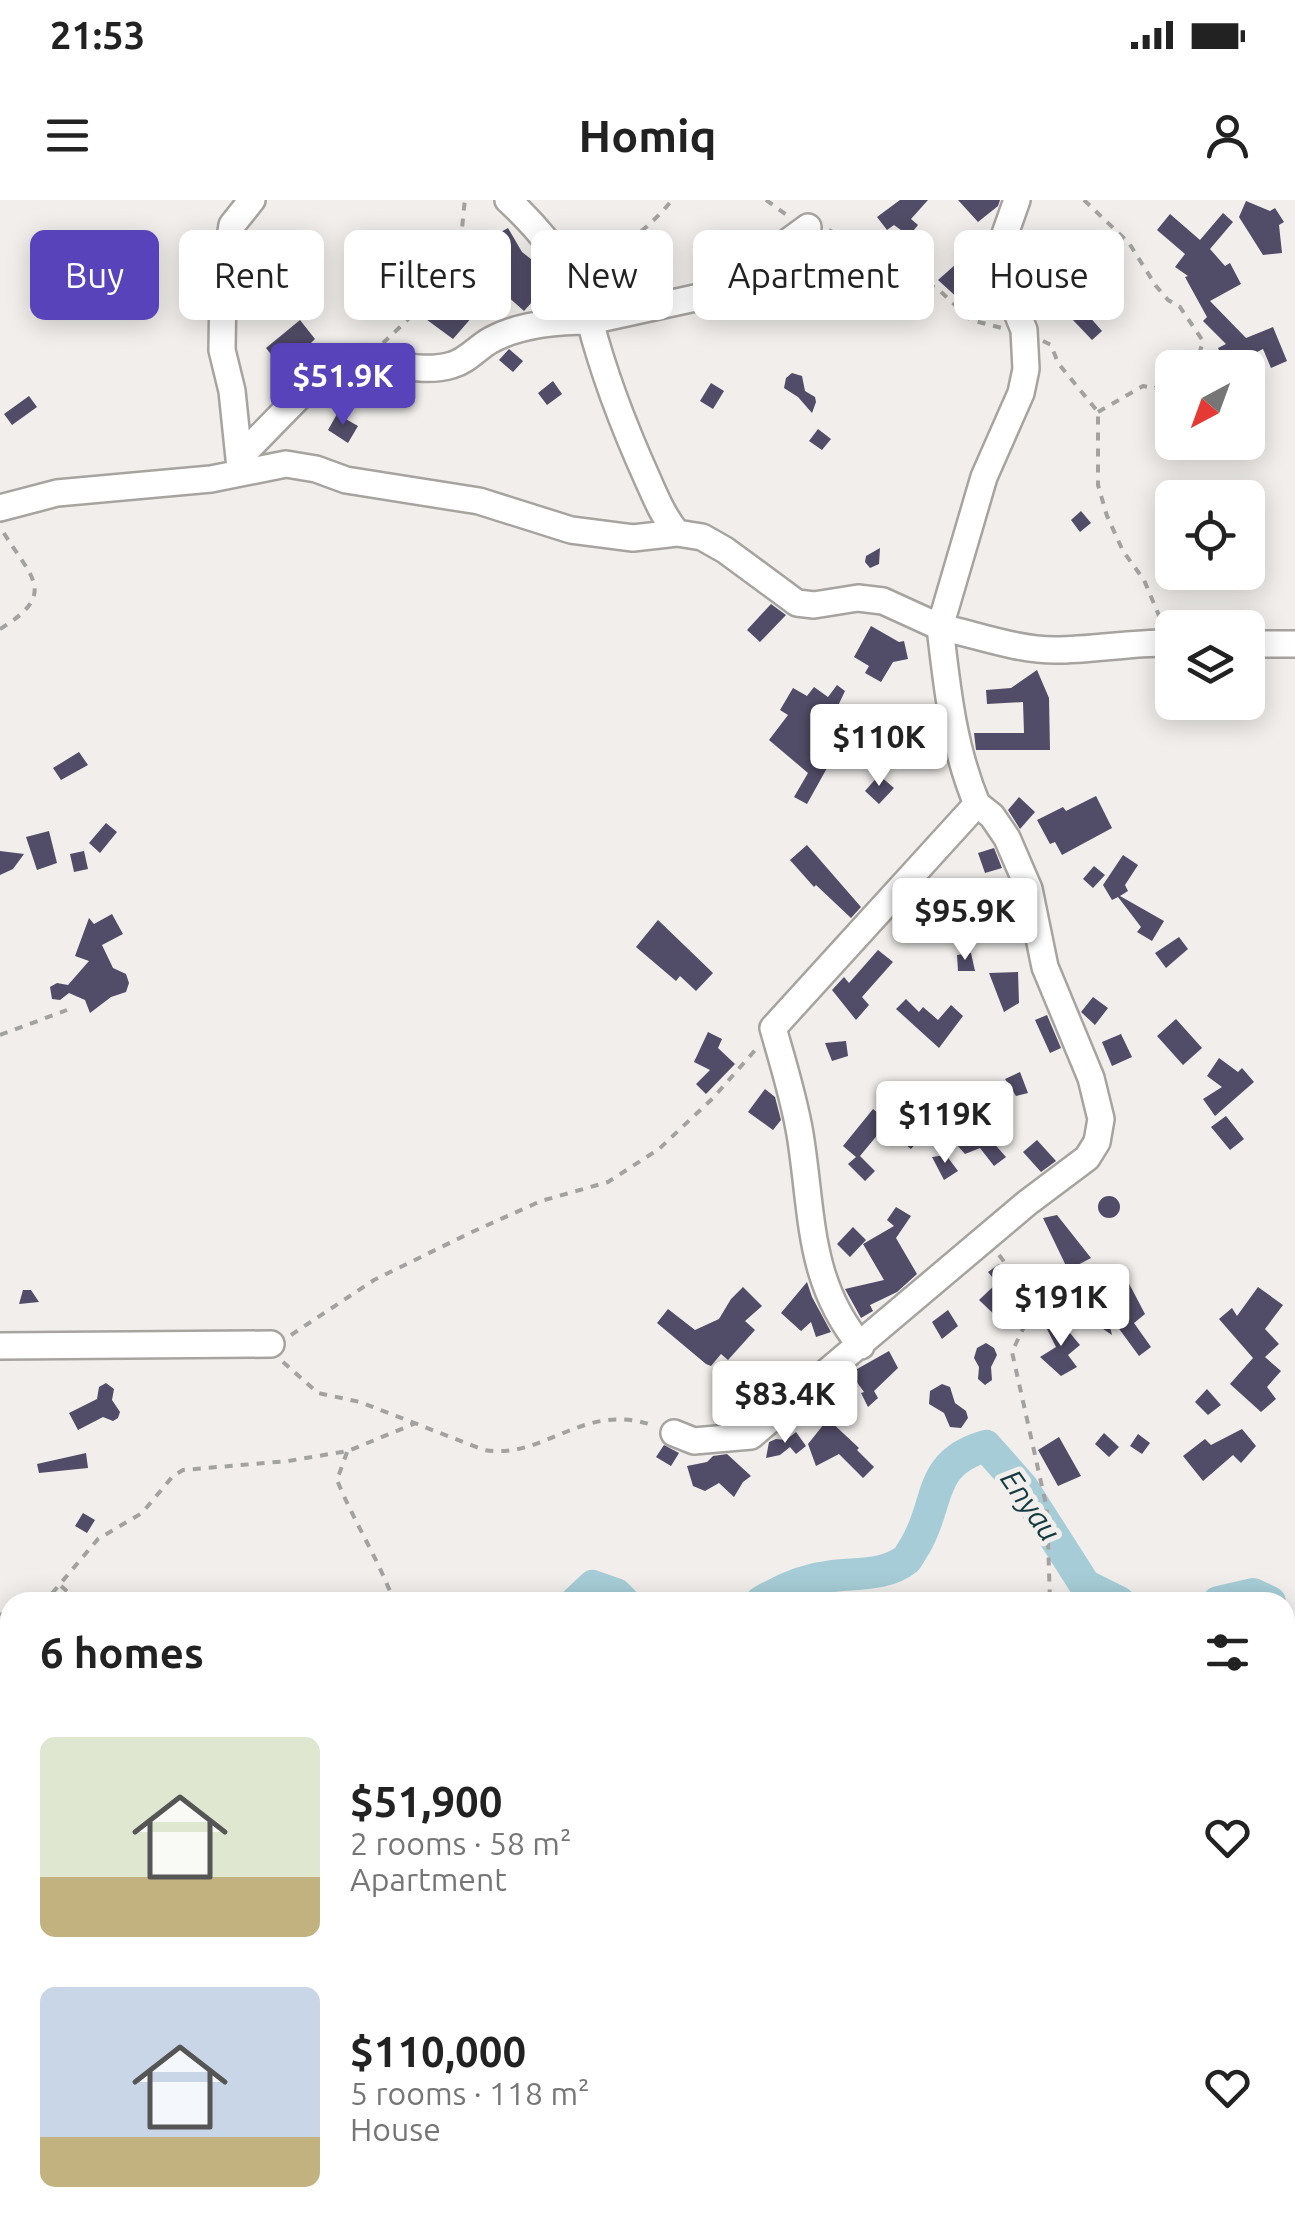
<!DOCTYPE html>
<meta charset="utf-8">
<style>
:root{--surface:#fff;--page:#f2f2f2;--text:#222;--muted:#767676;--accent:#5943bb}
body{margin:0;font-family:Ubuntu,sans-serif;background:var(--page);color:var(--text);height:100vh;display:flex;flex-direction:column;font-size:38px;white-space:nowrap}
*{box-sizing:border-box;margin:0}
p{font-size:32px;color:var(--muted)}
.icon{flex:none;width:55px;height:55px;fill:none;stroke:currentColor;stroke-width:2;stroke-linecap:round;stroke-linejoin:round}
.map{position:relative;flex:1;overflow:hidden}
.details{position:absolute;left:0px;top:1392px;width:1295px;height:642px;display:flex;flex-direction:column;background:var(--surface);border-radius:30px 30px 0 0;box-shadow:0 5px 25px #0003}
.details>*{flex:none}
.guide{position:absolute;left:30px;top:30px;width:1235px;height:90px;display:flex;gap:20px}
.needle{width:65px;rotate:221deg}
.controls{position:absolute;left:1155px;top:150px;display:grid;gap:20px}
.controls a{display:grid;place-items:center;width:110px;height:110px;border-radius:15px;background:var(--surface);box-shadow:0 5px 25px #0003;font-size:50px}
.price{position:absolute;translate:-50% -85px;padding:0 22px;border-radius:10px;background:#fff;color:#222;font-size:32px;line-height:65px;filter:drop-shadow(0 2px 5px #0008)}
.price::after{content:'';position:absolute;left:50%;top:60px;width:30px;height:22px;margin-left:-15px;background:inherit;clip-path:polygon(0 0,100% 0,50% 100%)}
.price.on{background:var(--accent);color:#fff}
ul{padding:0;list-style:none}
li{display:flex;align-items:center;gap:30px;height:250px;padding:0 40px}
li span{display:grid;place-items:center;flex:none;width:280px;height:200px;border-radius:15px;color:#555}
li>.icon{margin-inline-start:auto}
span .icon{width:120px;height:120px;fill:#fffc;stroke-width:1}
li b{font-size:42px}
h2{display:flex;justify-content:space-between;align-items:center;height:120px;padding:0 40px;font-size:42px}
.tag{padding:0 35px;border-radius:15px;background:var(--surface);box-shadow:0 5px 25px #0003;font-size:35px;line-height:90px}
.tag.on{background:var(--accent);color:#fff}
.status{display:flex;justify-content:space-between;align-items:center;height:70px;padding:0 50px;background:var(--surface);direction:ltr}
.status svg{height:28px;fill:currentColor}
header{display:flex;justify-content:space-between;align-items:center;height:130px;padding:0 40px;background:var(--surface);font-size:45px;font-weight:700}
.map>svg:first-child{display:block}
.green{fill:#cdd8b9}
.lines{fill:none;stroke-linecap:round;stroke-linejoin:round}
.river{stroke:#a6cdd7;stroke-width:32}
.building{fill:#514c67}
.minor-casing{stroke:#a7a4a0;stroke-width:30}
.path{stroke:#a4a2a0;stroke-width:4;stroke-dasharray:8 8;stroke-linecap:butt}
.minor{stroke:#fff;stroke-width:25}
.labels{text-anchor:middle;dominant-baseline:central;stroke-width:10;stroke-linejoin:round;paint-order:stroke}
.water-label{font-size:30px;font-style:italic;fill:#133941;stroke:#f1eeeb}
</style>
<div class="status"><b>21:53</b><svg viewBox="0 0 49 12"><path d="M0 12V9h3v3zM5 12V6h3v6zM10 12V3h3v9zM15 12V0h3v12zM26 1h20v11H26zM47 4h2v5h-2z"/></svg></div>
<header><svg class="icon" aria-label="menu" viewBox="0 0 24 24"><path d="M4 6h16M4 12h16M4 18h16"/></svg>Homiq<svg class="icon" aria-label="person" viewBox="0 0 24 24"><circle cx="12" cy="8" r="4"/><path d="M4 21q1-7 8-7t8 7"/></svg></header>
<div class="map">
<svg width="1295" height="2033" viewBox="0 0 1295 2033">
<rect width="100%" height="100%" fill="#f1eeeb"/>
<!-- green -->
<path class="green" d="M 0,1841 L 10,1855 L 10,2025 L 53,2025 L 57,2033 L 0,2033 Z"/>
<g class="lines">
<!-- river -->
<path class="river" d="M 576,1402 L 593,1386 L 616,1394 L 624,1402
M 761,1402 C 784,1388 806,1379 833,1376 C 857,1373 886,1376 907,1359 C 908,1358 914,1347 915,1346 C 941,1303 926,1263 986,1246 L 1023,1288 L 1085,1385 L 1119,1402
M 1218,1402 L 1253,1394 L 1270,1402
M 752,2025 L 756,2033"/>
</g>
<!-- building -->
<path class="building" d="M 900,0 L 928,0 L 911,19 L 918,25 L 909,36 L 894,25 L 887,30 L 877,17 Z
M 958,0 L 1000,0 L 998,6 L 978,22 Z
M 1246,1 L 1270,11 L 1275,8 L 1284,22 L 1279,25 L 1282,53 L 1263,55 L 1239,17 Z
M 1223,13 L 1233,22 L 1210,49 L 1225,66 L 1230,63 L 1241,84 L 1210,101 L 1246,138 L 1273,127 L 1287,161 L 1271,168 L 1263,149 L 1227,167 L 1218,148 L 1226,144 L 1203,121 L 1207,117 L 1185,77 L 1188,76 L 1175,67 L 1185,54 L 1157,30 L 1170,14 L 1200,40 Z
M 508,28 L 522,52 L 550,74 L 536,90 L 540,93 L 524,111 L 496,86 L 511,69 L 492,37 Z
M 841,34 L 843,43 L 831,68 L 829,36 Z
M 400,37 L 415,47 L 403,65 L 388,54 Z
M 964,57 L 976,72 L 980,67 L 983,70 L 988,85 L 982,92 L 976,86 L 961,101 L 938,80 Z
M 862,58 L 870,76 L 853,75 L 853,88 L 844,100 L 835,89 L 838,74 L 835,74 Z
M 479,82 L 493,93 L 453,139 L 419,114 L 428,100 L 448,114 Z
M 1057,92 L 1088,115 L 1102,131 L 1092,140 L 1052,98 Z
M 300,120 L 315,139 L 311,143 L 322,152 L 301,171 L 288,161 L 281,167 L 266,148 Z
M 509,149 L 523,161 L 513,172 L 499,160 Z
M 792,173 L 802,176 L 805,191 L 815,197 L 816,202 L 812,213 L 798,197 L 784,188 L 786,178 Z
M 553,181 L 562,194 L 547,205 L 538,193 Z
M 711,183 L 724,191 L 713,209 L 700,201 Z
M 29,196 L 37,207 L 12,225 L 4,214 Z
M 337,214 L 358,226 L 348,243 L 328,230 Z
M 818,229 L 831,239 L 822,250 L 809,241 Z
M 1081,311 L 1091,323 L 1080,332 L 1071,320 Z
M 880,348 L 879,364 L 870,368 L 865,362 L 866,356 Z
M 771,404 L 786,415 L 760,442 L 747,430 Z
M 871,426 L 899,442 L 904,441 L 908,459 L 893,462 L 881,482 L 865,473 L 869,466 L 854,457 Z
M 1037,470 L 1049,498 L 1050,550 L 976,550 L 974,533 L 1024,533 L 1023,502 L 987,504 L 986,490 L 1011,488 Z
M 837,485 L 845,491 L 837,508 L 853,522 L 819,561 L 827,568 L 807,604 L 794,597 L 808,573 L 769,540 L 788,515 L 780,510 L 793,488 L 807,496 L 814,487 L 828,497 Z
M 79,552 L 88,565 L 61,580 L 53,568 Z
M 879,575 L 894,588 L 879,604 L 865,591 Z
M 1096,596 L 1112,628 L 1062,655 L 1055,642 L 1050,644 L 1037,620 L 1063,607 L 1066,611 Z
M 1019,597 L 1035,612 L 1020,629 L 1008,610 Z
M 106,623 L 117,632 L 100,653 L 89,643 Z
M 49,631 L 57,663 L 37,670 L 26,637 Z
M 807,645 L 861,707 L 851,718 L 816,685 L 814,687 L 790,660 Z
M 994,648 L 1002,668 L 985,673 L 978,653 Z
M 0,651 L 24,654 L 13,669 L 0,675 Z
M 84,651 L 88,669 L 74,672 L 70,654 Z
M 1123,655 L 1138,665 L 1125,685 L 1128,691 L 1120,696 L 1164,721 L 1152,741 L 1137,732 L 1141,727 L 1118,697 L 1112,700 L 1103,685 Z
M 1094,666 L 1105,675 L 1093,688 L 1083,679 Z
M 112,714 L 123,734 L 102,745 L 113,768 L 126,774 L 129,783 L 126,792 L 111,797 L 90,813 L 85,800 L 69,793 L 60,800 L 52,799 L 50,787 L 57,783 L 68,785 L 89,761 L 75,756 L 89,718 L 94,724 Z
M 658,720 L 713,773 L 696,791 L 680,776 L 676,781 L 636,747 Z
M 1179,737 L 1188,749 L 1166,768 L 1155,753 Z
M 878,750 L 893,762 L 862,797 L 869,805 L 856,820 L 832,790 L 844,777 L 849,783 Z
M 971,753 L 975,771 L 958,771 L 957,755 Z
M 1018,772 L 1019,803 L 1004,812 L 989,773 Z
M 1093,797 L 1108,808 L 1095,825 L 1081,812 Z
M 906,799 L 919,812 L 923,807 L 938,820 L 951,805 L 963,816 L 939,848 L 896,809 Z
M 1047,815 L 1061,848 L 1050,853 L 1035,820 Z
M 1176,819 L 1202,848 L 1183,865 L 1157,836 Z
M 708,832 L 722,839 L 718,848 L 735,864 L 706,894 L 696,884 L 710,870 L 694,862 Z
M 1121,834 L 1132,857 L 1112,866 L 1102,842 Z
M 846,841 L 848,856 L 832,861 L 825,843 Z
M 1219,858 L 1238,872 L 1242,868 L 1254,882 L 1215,916 L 1203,899 L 1222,887 L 1207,876 Z
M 1020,872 L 1028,893 L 1016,896 L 1005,879 Z
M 765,889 L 775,897 L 781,920 L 773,930 L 748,912 Z
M 906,890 L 923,905 L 933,902 L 938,905 L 940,916 L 935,920 L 905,926 L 920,938 L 911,949 L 884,927 L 860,956 L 875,971 L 865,981 L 848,964 L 856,957 L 843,946 L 873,909 L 883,917 Z
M 966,912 L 1006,957 L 994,966 L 980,948 L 965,954 L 956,944 L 970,934 L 958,918 Z
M 1226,916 L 1244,939 L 1230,950 L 1211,927 Z
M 1037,940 L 1056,961 L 1041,972 L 1023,952 Z
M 946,955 L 958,971 L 944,980 L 932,957 Z
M1098 1007a11 11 0 1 1 22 0a11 11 0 1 1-22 0Z
M 896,1007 L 911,1016 L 896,1038 L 917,1074 L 897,1092 L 870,1105 L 873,1111 L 861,1118 L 845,1089 L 884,1080 L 863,1044 L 894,1026 L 887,1020 Z
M 1057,1015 L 1091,1058 L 1068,1070 L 1043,1018 Z
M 853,1027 L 866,1040 L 850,1057 L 837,1044 Z
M 999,1064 L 1018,1092 L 997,1117 L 979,1100 L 997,1083 L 988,1072 Z
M 1113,1065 L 1124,1074 L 1145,1114 L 1134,1123 L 1151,1147 L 1139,1156 L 1106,1111 L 1112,1135 L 1090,1120 L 1074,1128 L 1053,1104 L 1067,1092 L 1080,1107 Z
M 807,1082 L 812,1097 L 831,1132 L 816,1137 L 811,1122 L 801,1131 L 781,1113 Z
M 743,1087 L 762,1106 L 745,1121 L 755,1130 L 728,1160 L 721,1154 L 711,1166 L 706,1164 L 657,1123 L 668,1109 L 695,1130 L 719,1119 L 731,1099 Z
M 1258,1087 L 1283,1105 L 1265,1129 L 1279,1144 L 1265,1157 L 1281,1171 L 1267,1187 L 1276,1199 L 1261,1212 L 1230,1184 L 1253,1158 L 1219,1119 L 1232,1108 L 1237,1116 Z
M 23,1090 L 31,1090 L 39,1102 L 19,1104 Z
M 948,1110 L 958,1126 L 942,1139 L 932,1122 Z
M 1060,1121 L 1080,1145 L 1068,1155 L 1077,1167 L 1061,1176 L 1040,1157 L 1056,1147 L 1046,1127 Z
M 986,1143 L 994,1148 L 997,1155 L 991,1167 L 992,1180 L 985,1185 L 978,1179 L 979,1167 L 974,1158 L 977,1148 Z
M 889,1151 L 898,1168 L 874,1191 L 878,1198 L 868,1207 L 861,1193 L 864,1192 L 850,1173 Z
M 106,1183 L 114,1189 L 112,1200 L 120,1212 L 118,1218 L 113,1221 L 103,1217 L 78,1230 L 69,1213 L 97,1199 L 99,1187 Z
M 942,1184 L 950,1187 L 955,1203 L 966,1211 L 968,1218 L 961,1228 L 950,1227 L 944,1213 L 929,1204 L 930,1191 Z
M 1207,1189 L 1221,1205 L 1208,1215 L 1195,1202 Z
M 828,1219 L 859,1248 L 857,1250 L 874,1267 L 863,1278 L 839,1254 L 816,1266 L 808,1244 Z
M 1242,1229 L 1256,1246 L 1241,1263 L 1233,1255 L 1203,1281 L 1183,1256 L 1205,1239 L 1211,1245 Z
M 796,1232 L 806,1246 L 796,1254 L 790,1247 L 780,1255 L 766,1258 L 769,1242 L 776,1239 L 786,1240 Z
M 1104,1233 L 1119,1247 L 1109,1257 L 1095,1244 Z
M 1138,1234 L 1150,1243 L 1142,1254 L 1130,1246 Z
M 1059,1237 L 1081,1276 L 1058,1286 L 1038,1250 Z
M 664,1245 L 679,1253 L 671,1266 L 656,1257 Z
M 86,1253 L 88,1268 L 39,1273 L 37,1264 Z
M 727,1254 L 751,1276 L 743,1282 L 734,1297 L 719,1283 L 705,1291 L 693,1286 L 687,1266 L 707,1262 L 713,1256 Z
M 83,1313 L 95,1320 L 87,1333 L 75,1326 Z"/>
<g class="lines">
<!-- minor casing -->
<g class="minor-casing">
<path id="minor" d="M 508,0 C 545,34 575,73 590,121 L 718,93 L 808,27
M 1017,0 L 1000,48 L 999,68 L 1024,130 L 1026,169 L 1021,193 L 984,277 L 940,427 C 977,435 1017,450 1055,450 C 1094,450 1133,442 1172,443
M 240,257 L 329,166 C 367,152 413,177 452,165 C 467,161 478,147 491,140 C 520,124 558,121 590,121 C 604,175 624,227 647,278 C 656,298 663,316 677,333
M 240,268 L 232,191 L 222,150 L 223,83 L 232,25 L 252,0
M 0,308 L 57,293 L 211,279 L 286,264 L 316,269 L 346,280 L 479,301 L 571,330 L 633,338 L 677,333 L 702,337 L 725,350 L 797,403 L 814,405 L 858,398 L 883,401 L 940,427 C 947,487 953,547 977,604 L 773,828 C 783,863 794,898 800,934 C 813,1013 807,1081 861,1146
M 1248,444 L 1295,444
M 0,1146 L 271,1144
M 674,1233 L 694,1241 L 751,1236 L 1027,1003 L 1087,958 L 1097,942 L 1101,919 L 1091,878 L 1045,767 L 1029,689 L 1007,638 L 992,616 L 977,604
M 1285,1812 L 1295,1818"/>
</g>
<!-- path -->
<path class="path" d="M 766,0 L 788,16
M 1084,0 L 1129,43 L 1156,86 L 1168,100 L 1180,107 L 1203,141 L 1196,165 L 1191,168
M 829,30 L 939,90 L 971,120 L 1002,128
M 589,68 C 620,48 649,29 672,0
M 1043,141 L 1051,145 L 1058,163 L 1098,212 L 1098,285 L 1107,316 L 1123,351 L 1144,380 L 1160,418 L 1154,423
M 383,143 C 412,116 450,81 460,40 C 463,27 463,13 465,0
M 1098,212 L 1143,186 L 1155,188 L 1172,178
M 0,429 C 59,393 31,378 2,330
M 0,835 L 67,810
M 999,1055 L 1028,1093 L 1029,1116 L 1012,1152 L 1047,1309 L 1050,1402
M 291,1135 L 374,1080 L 472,1032 L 541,1001 L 608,982 L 659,949 L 713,898 L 757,848
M 283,1162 L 318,1193 L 360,1202 L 484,1250 C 546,1260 583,1200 655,1226
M 347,1252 L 337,1280 C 354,1322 379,1360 394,1402
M 61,1386 L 79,1402
M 39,1402 L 49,1397 L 98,1339 L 142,1313 L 173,1276 L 183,1270 L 288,1261 L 348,1251 L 416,1223
M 0,1415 L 10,1411
M 0,1426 L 10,1439
M 0,1744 L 10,1748
M 280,2025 L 285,2033
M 1220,2025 L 1223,2033"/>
<!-- minor -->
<use href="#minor" class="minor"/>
</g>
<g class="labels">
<!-- water labels -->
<g class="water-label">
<text transform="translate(1031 1305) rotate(55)">Enyau</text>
</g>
</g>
</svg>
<div class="controls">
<a><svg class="needle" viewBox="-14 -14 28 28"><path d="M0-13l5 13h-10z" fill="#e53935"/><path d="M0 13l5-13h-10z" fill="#767676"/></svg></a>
<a><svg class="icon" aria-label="locate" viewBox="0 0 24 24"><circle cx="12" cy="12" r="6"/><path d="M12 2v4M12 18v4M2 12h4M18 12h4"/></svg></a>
<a><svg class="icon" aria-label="layers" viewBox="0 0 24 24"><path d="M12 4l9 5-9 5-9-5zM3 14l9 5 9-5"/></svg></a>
</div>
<b class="price on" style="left:343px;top:228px">$51.9K</b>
<b class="price" style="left:879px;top:589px">$110K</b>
<b class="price" style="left:965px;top:763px">$95.9K</b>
<b class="price" style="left:945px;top:966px">$119K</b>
<b class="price" style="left:1061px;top:1149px">$191K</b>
<b class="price" style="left:785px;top:1246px">$83.4K</b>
<div class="guide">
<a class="tag on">Buy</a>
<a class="tag">Rent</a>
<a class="tag">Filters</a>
<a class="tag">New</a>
<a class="tag">Apartment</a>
<a class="tag">House</a>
</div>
<section class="details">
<h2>6 homes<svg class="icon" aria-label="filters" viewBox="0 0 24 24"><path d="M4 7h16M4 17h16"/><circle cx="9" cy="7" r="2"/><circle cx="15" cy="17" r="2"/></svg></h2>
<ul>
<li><span style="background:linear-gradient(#dfe7d0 70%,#c2b280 0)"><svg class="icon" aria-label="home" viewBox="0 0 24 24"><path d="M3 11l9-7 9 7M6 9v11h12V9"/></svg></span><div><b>$51,900</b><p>2 rooms · 58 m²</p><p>Apartment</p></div><svg class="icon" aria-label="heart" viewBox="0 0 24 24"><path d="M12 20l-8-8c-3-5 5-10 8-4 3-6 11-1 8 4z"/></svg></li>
<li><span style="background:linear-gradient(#c9d6e8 75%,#c2b280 0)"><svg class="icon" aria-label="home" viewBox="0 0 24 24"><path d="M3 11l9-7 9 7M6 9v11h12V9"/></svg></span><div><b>$110,000</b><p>5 rooms · 118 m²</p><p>House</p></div><svg class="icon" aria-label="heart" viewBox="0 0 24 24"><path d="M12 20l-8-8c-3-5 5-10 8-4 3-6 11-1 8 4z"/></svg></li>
</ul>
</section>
</div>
